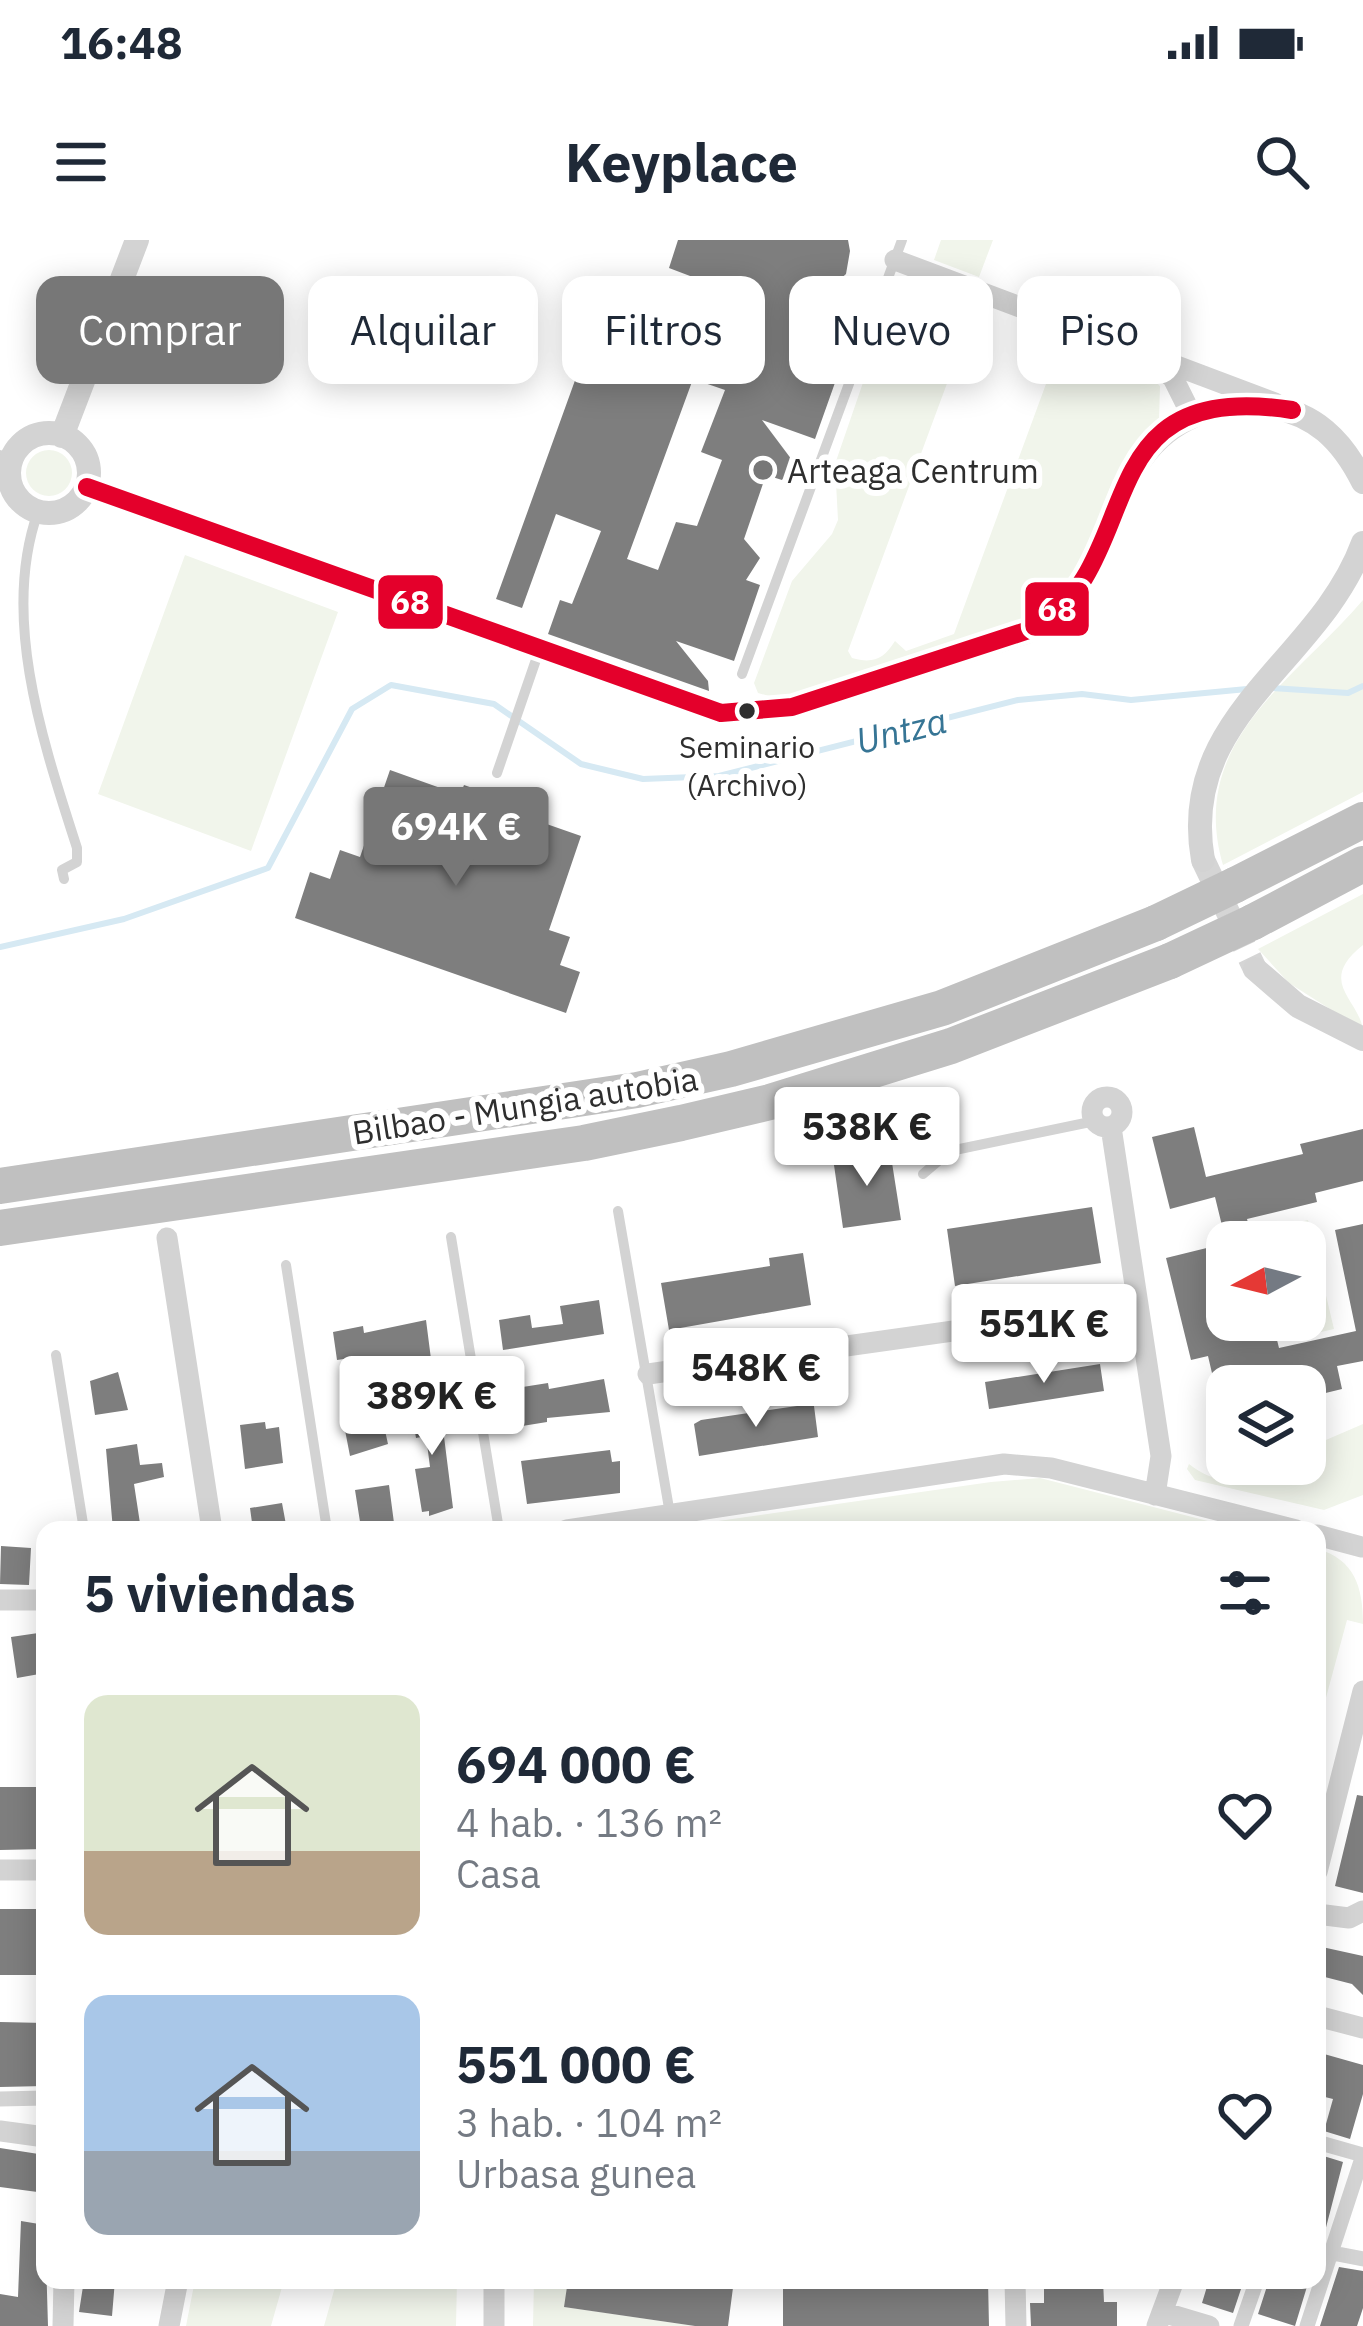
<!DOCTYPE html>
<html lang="es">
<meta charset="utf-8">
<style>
:root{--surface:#fff;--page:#f6f6f7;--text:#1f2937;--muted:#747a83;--accent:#777}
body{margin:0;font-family:"IBM Plex Sans",sans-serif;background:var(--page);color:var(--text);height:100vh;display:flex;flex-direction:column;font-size:45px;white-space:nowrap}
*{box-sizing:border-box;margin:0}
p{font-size:39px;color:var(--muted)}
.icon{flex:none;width:66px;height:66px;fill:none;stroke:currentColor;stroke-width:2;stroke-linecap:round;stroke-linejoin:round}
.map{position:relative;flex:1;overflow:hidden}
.side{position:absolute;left:36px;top:1281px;width:1290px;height:768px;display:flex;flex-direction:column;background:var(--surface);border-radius:24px;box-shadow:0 6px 30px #0003}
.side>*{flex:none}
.banner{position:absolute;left:36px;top:36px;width:1293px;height:108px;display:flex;gap:24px}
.needle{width:78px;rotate:263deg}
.buttons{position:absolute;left:1206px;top:981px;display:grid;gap:24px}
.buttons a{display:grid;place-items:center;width:120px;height:120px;border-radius:24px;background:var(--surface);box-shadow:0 6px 30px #0003;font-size:60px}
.price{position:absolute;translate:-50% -102px;padding:0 27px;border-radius:12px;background:#fff;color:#222;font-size:39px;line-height:78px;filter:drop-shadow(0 3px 6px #0008)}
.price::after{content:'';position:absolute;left:50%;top:72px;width:36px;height:27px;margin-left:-18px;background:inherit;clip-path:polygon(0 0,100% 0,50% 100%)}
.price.on{background:var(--accent);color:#fff}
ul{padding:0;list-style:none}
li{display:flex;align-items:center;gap:36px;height:300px;padding:0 48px}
li span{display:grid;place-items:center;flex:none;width:336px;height:240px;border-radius:24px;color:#555}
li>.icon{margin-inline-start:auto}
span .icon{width:144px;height:144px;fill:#fffc;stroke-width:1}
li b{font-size:51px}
h2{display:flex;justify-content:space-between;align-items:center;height:144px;padding:0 48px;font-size:51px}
.pill{padding:0 42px;border-radius:24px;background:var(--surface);box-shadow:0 6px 30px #0003;font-size:42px;line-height:108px}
.pill.on{background:var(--accent);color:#fff}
.status{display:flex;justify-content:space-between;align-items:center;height:84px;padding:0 60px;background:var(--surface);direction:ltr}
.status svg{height:33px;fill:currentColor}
header{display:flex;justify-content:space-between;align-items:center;height:156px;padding:0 48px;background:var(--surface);font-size:54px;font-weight:700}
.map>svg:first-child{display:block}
.green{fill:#f1f5eb}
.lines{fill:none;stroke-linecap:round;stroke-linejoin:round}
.stream{stroke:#d6e9f3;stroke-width:6}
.building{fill:#7e7e7e;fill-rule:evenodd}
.tertiary-tunnel{stroke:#d5d5d5;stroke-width:24;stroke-dasharray:24 12;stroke-linecap:butt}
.service{stroke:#d3d3d3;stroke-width:10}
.pedestrian{stroke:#d3d3d3;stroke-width:15}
.minor{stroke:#d3d3d3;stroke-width:21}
.tertiary{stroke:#d3d3d3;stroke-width:24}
.motorway{stroke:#c0c0c0;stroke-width:36}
.motorway-bridge{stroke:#c0c0c0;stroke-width:36}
.bus-1-casing{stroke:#fff;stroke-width:27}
.bus-1{stroke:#e4002b;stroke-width:18}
.poi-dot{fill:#777;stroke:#fff;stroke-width:4.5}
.bus-dot{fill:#2e2e2e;stroke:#fff;stroke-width:4.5}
.labels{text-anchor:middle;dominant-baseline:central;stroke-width:12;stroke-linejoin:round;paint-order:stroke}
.bus-label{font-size:30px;fill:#2e2e2e;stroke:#fff}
.poi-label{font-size:33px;fill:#2e2e2e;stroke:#fff;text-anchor:start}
.street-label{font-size:33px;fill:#2e2e2e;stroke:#fff}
.water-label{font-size:36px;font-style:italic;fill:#367595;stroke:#fff}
.line-badge{stroke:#fff;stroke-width:4.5}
.badge-label{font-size:33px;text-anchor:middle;font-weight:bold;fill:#fff}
</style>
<div class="status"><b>16:48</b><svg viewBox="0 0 49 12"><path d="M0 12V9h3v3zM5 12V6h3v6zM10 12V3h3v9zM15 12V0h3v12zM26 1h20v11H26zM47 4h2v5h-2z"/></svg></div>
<header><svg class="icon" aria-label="menu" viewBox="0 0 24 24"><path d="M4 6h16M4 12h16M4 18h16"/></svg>Keyplace<svg class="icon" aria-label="search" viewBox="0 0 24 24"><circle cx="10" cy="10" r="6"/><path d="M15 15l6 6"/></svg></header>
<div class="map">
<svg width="1363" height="2086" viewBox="0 0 1363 2086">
<rect width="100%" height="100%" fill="#fff"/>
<!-- green -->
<path class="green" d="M 941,0 L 993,0 L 979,37 L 934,20 Z
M 925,43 L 971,60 L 953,108 L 959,111 L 848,411 L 852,418 C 873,424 884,419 895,401 L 906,411 L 954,394 L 1064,95 L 1133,120 L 1160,146 L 1159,181 L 1113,240 L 1077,336 L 1056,362 L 1029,381 L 780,459 L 758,453 L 754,443 L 792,341 L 832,294 L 838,280 L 835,224 L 888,70 L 900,62 L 917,66 Z
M26 233a23 23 0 1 1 46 0a23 23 0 1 1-46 0Z
M 185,315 L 338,372 L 251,611 L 98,554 Z
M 1363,360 L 1363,552 L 1223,625 C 1187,501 1294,441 1363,360 Z
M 1363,654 L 1363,705 C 1316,742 1359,759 1363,790 L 1289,743 L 1258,709 Z
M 1308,980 L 1334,1089 L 1282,1101 L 1277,1080 L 1305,1080 L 1305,1002 L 1259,1002 L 1256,992 Z
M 1363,1184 L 1363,1255 L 1324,1270 L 1195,1240 L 1187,1229 L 1189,1224 C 1227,1254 1237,1229 1274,1224 C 1284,1223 1295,1224 1305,1224 L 1305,1209 Z
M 1040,1238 L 1243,1290 L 655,1290 L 991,1242 Z
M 1317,1309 C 1355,1319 1363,1348 1363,1384 L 1347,1380 L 1317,1491 Z
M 195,2040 L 284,2040 L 271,2086 L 186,2086 Z
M 337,2040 L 457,2040 L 456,2086 L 324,2086 Z
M 534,2040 L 568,2040 L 565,2067 L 695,2086 L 533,2086 Z"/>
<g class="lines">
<!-- stream -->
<path class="stream" d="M 1272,448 L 1348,453 L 1363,446
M 0,707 L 124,679 L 268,628 L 352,469 L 391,445 L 494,464 L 581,524 L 643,539 L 719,536 L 1018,460 L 1082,454 L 1131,460 L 1247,449"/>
</g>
<!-- building -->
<path class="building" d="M 678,0 L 848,0 L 850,11 L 846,34 L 827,51 L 813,82 L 834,91 L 836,101 L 826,117 L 842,123 L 815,199 L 762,180 L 792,220 L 793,229 L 782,240 L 766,235 L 744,299 L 760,318 L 746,340 L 760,345 L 734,421 L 676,401 L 708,441 L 709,451 L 548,394 L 560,360 L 572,364 L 601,291 L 556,274 L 522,368 L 496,359 L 599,74 L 627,85 L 612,125 L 655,141 L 676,87 L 738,110 L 756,61 L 669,28 ZM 693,139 L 725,150 L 701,212 L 722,220 L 697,286 L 676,282 L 658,330 L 627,319 Z
M 390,530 L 460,555 L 464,545 L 518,564 L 515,573 L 581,596 L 549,690 L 570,697 L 560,725 L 580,732 L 566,773 L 295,678 L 310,632 L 330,639 L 340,610 L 360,617 Z
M 1194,887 L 1206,937 L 1303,914 L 1300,904 L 1363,889 L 1363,941 L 1315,953 L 1317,962 L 1247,979 L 1253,1002 L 1226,1002 L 1215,957 L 1170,969 L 1152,897 Z
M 890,910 L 901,980 L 843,988 L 833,918 Z
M 1092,967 L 1101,1023 L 955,1046 L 947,989 Z
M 1363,984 L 1363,1121 L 1337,1126 L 1342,1149 L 1305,1158 L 1305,1146 L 1215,1146 L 1208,1116 L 1191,1120 L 1166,1018 L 1227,1003 L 1227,1080 L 1272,1080 L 1279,1108 L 1356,1091 L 1335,990 Z
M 803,1013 L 811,1065 L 669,1090 L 661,1043 L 770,1026 L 769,1018 Z
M 599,1060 L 604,1094 L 503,1110 L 499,1080 L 530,1075 L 532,1088 L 563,1084 L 560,1066 Z
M 426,1080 L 431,1119 L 398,1120 L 347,1134 L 344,1119 L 337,1120 L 333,1092 L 363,1086 L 364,1093 Z
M 1100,1124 L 1104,1151 L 989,1169 L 985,1142 Z
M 118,1132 L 128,1170 L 95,1175 L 90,1141 Z
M 604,1139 L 610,1172 L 547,1178 L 547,1182 L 516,1187 L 510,1149 L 548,1143 L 549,1149 Z
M 439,1157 L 453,1268 L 429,1276 L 429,1271 L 422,1272 L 415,1229 L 430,1227 L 426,1196 L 416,1198 L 410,1162 Z
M 804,1165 L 814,1166 L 818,1197 L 699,1216 L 694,1184 L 701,1180 Z
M 382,1177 L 388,1204 L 350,1216 L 344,1185 Z
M 265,1182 L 266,1189 L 279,1187 L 283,1223 L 245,1229 L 240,1185 Z
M 137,1204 L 140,1225 L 162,1223 L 164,1237 L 134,1244 L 141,1290 L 113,1290 L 106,1209 Z
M 610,1210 L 612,1222 L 620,1221 L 620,1253 L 527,1264 L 521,1221 Z
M 389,1245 L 394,1283 L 361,1288 L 355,1250 Z
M 282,1263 L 287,1290 L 253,1290 L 250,1268 Z
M 1,1306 L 31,1308 L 29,1345 L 0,1344 Z
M 45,1392 L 45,1433 L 17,1438 L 11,1397 Z
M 0,1547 L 45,1547 L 45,1609 L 0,1610 Z
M 1357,1555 L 1363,1556 L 1363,1653 L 1335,1646 Z
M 0,1669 L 45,1669 L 45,1735 L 0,1735 Z
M 1322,1707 L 1363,1716 L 1363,1755 L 1352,1744 L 1317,1735 Z
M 0,1782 L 45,1783 L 45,1846 L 0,1847 Z
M 1317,1812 L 1363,1825 L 1363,1854 L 1350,1899 L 1324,1891 L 1333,1859 L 1317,1855 Z
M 0,1908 L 45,1915 L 45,1953 L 0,1947 Z
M 1317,1914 L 1343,1922 L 1323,1999 L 1317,1998 Z
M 21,1981 L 45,1985 L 48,2086 L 0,2086 L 0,2054 L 18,2057 Z
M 1339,2027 L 1363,2031 L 1363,2068 L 1357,2086 L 1320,2086 Z
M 84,2040 L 115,2040 L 112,2076 L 79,2072 Z
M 568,2040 L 734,2040 L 728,2086 L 695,2086 L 564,2067 Z
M 783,2040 L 988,2040 L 989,2086 L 783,2086 Z
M 1044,2040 L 1103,2040 L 1104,2062 L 1117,2062 L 1117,2086 L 1031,2086 L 1030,2063 L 1044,2063 Z
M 1209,2040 L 1244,2040 L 1233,2073 L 1202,2063 Z
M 1269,2040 L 1309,2040 L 1295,2086 L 1258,2074 Z"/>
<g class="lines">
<!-- tertiary-tunnel -->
<path class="tertiary-tunnel" d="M 1203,620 L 1255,729"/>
<!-- service -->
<path class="service" d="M 0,215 L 12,220
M 38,272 C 0,378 44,505 77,608 L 77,622 L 62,630 L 64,639
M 742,434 L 902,0
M 497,533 L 539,411
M 923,934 L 950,911 L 1095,881
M 618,971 L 670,1274
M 451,997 L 499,1290
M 286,1025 L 327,1290
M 56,1115 L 84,1290"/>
<!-- pedestrian -->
<path class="pedestrian" d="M 0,1859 L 45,1858
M 1317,1902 L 1363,1915
M 1317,2010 L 1363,2019
M 1241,2086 L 1257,2040
M 1307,2086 L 1363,1915"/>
<!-- minor -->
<path class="minor" d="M 895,20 L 1275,163
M 1154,122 L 1173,138 L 1192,176
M1092 872a15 15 0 1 1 30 0a15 15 0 1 1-30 0Z
M 1111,887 L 1161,1216 L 1155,1255
M 167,998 L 212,1290
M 648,1134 L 1138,1065
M 567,1290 L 1004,1224 L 1051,1228 L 1296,1290
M 1317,1295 L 1362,1307
M 0,1360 L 45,1360
M 0,1630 L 45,1630
M 1317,1632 L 1363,1451
M 1317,1674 L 1349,1678 L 1363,1671
M 1317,1776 L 1363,1788
M 0,1891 L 45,1897
M 1015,2040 L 1016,2086
M 1162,2072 L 1209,2086
M 63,2086 L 64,2040
M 169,2086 L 178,2040
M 494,2086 L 494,2040
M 1157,2086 L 1174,2040"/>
<!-- tertiary -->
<path class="tertiary" d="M9 233a40 40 0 1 1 80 0a40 40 0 1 1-80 0Z
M 62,196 L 137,0
M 87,247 L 721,473 L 792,467 L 1026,392 C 1120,357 1093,226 1187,179 C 1211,167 1241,162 1267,166 C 1315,173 1342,200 1363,242
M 1203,620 C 1177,475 1319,423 1363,303
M 1255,729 L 1298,766 L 1363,799"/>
<!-- motorway -->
<path class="motorway" d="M 1235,645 L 1363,580
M 1253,682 L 1363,624
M 0,946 L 637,850 L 731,829 L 942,768 L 1156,683
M 0,988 L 584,903 L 681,883 L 770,862 L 951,806 L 1170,721"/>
<!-- motorway-bridge -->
<path class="motorway-bridge" d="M 1156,683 L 1235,645
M 1170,721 L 1253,682"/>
<!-- bus-1 casing -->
<g class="bus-1-casing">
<path id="bus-1" d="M 87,247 L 721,473 L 792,467 L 1035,388 C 1150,319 1081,138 1292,170"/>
</g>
<!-- bus-1 -->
<use href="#bus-1" class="bus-1"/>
</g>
<!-- markers -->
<circle class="poi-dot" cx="763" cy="230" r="12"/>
<circle class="bus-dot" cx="747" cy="471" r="10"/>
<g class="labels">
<!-- bus labels -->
<g class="bus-label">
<text x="747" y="506">Seminario<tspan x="747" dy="38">(Archivo)</tspan></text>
</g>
<!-- poi labels -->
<g class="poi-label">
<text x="787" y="230">Arteaga Centrum</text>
</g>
<!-- street labels -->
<g class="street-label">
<text transform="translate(525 865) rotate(-9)">Bilbao - Mungia autobia</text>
</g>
<!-- water labels -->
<g class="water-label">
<text transform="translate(901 490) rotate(-14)">Untza</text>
</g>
</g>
<g class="line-badge">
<rect x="376" y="333" width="69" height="58" rx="12" fill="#e4002b"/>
<rect x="1023" y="340" width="68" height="58" rx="12" fill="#e4002b"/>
</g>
<g class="badge-label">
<text x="410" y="374">68</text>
<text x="1057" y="381">68</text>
</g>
</svg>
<div class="buttons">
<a><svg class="needle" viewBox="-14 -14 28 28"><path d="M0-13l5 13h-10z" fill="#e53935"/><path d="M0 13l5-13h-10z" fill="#747a83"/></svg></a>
<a><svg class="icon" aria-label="layers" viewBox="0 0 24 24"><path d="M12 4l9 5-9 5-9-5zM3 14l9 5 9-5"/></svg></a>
</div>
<b class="price on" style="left:456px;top:649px">694K €</b>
<b class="price" style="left:867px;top:949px">538K €</b>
<b class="price" style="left:1044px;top:1146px">551K €</b>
<b class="price" style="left:756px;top:1190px">548K €</b>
<b class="price" style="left:432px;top:1218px">389K €</b>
<div class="banner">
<a class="pill on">Comprar</a>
<a class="pill">Alquilar</a>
<a class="pill">Filtros</a>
<a class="pill">Nuevo</a>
<a class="pill">Piso</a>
</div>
<section class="side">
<h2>5 viviendas<svg class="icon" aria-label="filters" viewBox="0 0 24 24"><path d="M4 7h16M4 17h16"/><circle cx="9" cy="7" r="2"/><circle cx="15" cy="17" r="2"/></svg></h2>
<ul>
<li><span style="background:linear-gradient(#dfe7d0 65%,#b9a48a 0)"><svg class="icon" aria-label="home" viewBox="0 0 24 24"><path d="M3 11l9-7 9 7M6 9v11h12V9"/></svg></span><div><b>694 000 €</b><p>4 hab. · 136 m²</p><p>Casa</p></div><svg class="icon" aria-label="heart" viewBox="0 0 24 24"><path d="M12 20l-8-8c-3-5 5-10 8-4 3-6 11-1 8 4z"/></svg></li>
<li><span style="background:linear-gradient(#a9c7e8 65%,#9aa5b1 0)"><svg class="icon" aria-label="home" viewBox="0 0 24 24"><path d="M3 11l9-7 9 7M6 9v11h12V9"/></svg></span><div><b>551 000 €</b><p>3 hab. · 104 m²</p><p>Urbasa gunea</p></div><svg class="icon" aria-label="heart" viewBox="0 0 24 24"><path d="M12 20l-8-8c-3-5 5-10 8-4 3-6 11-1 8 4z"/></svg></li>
</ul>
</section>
</div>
